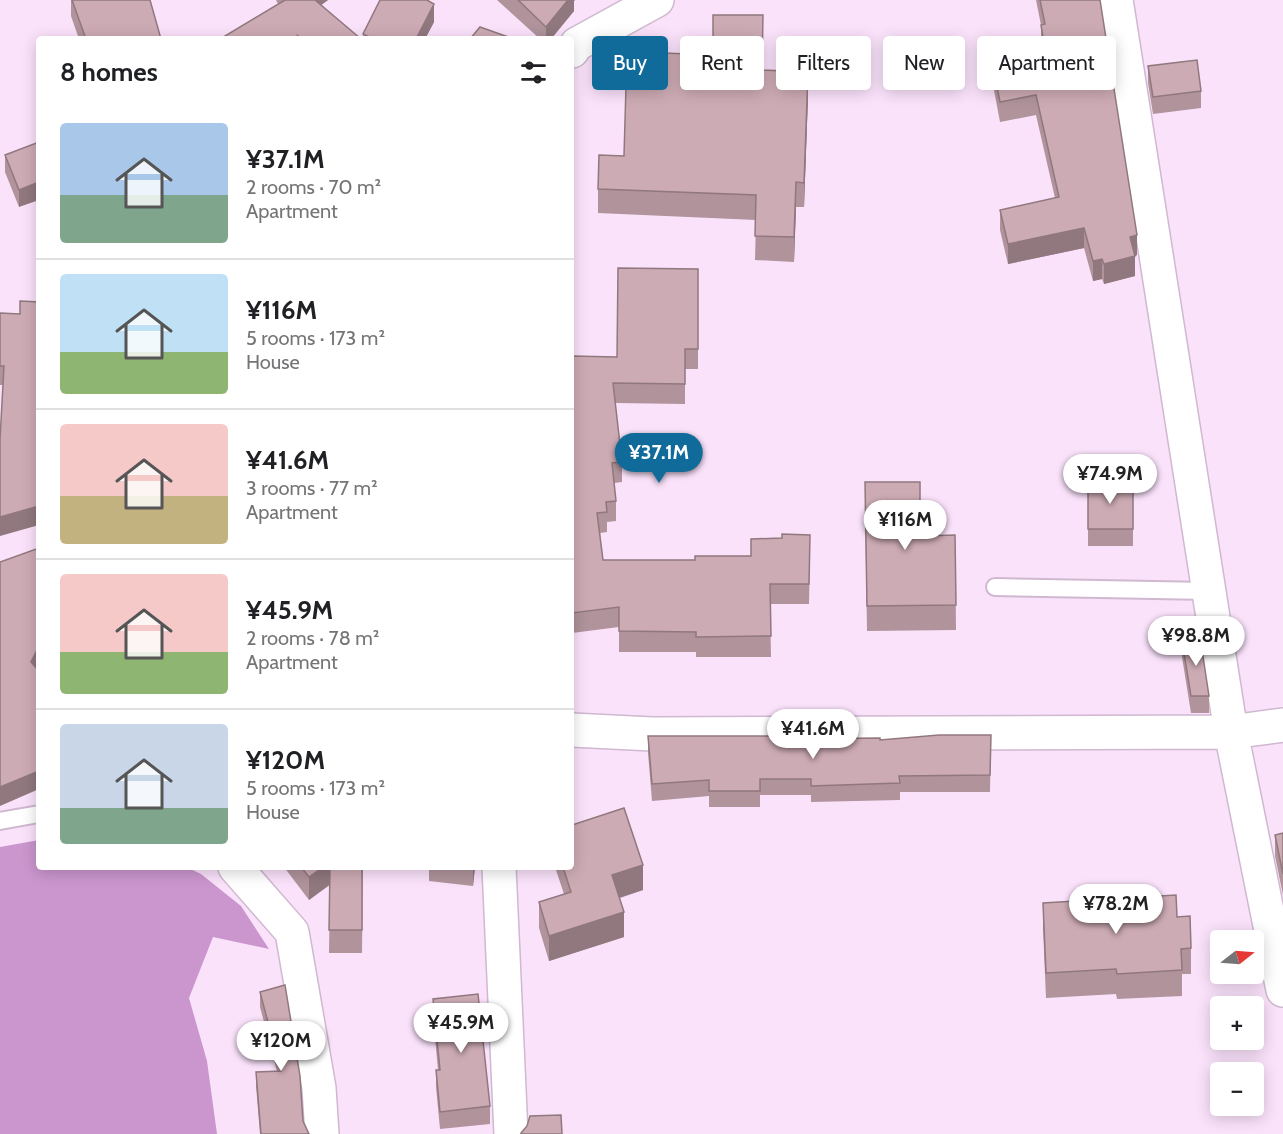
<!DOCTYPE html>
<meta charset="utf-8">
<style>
:root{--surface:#fff;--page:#f6f6f6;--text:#202124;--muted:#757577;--line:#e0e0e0;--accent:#106b9b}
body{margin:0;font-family:Cabin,sans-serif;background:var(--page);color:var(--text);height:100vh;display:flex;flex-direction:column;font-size:22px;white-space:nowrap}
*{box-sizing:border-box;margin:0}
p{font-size:20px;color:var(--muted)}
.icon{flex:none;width:33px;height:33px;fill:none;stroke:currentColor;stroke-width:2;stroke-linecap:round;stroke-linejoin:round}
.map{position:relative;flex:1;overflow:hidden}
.side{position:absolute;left:36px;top:36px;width:538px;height:834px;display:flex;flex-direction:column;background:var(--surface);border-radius:6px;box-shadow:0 3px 15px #0003}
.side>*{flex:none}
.guide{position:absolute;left:592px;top:36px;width:570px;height:54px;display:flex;gap:12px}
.needle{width:39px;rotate:73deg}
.buttons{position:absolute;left:1210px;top:930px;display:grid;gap:12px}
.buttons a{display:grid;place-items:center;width:54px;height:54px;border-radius:6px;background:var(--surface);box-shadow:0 3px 15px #0003;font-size:30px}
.price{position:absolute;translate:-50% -51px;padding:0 14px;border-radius:21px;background:#fff;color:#222;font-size:20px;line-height:39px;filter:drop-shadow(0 2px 3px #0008)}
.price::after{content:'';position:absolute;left:50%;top:36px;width:18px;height:14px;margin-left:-9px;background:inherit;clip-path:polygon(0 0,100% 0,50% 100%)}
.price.current{background:var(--accent);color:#fff}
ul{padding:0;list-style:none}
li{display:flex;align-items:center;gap:18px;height:150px;padding:0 24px}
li+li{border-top:2px solid var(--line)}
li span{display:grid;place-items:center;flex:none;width:168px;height:120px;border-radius:6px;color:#555}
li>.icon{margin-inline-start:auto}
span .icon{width:72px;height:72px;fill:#fffc;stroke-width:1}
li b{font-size:26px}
h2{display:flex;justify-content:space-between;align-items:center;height:72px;padding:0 24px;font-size:26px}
.tag{padding:0 21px;border-radius:6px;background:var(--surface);box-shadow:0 3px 15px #0003;font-size:21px;line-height:54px}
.tag.current{background:var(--accent);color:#fff}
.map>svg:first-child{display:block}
.forest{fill:#cb96ce}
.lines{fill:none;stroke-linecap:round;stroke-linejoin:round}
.service-casing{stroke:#cfb8d0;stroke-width:20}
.minor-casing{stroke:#cfb8d0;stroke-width:36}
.service{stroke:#fff;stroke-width:16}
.minor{stroke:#fff;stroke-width:33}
.wall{fill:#b0939b}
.shaded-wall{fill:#90787e}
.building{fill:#cdabb4;stroke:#90787e;stroke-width:1.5}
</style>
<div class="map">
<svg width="1283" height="1134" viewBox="0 0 1283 1134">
<rect width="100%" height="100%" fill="#fae2fb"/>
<!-- forest -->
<path class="forest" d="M 39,840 L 39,867 L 186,867 L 201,874 L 241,906 L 269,949 L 213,937 L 189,998 L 207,1061 L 217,1134 L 0,1134 L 0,847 Z"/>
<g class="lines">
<!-- service casing -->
<g class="service-casing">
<path id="service" d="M 995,587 L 1209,591
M 0,821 L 39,814"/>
</g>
<!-- minor casing -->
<g class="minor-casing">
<path id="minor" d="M 1116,0 L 1231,732 L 1283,990
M 572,51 L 577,44 L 657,0
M 572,730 L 652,734 L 1231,732 L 1283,725
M 235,867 L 292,932 L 319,1088 L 322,1134
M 499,867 L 511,1134"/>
</g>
<!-- service -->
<use href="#service" class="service"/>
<!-- minor -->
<use href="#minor" class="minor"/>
</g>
<!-- wall -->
<path class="wall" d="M 71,0 L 150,0 L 161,39 L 79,39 L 71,16 Z
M 276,0 L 328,0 L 321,5 L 361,39 L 220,39 L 278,4 Z
M 497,0 L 575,0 L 574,1 L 574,11 L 551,39 L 540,39 Z
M 1036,0 L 1100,0 L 1137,255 L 1135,256 L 1135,276 L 1104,284 L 1102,279 L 1093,281 L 1084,248 L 1008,264 L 1000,230 L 1000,210 L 1055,198 L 1036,115 L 1000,122 L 993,85 L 993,65 L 1043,56 L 1041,45 L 1041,25 Z
M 432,3 L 434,22 L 425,39 L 363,39 L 363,34 Z
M 1148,66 L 1201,91 L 1201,108 L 1153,114 L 1148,83 Z
M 762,70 L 808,97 L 804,207 L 796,207 L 794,262 L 755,260 L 756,220 L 598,213 L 598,189 L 624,156 L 638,87 Z
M 39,142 L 19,207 L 5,172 L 5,155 Z
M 698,269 L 698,369 L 685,369 L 685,404 L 615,403 L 622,462 L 622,482 L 614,483 L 616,501 L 616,521 L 607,522 L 607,532 L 600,533 L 603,560 L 695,560 L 810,555 L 809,604 L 770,604 L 771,657 L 696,657 L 696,652 L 619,652 L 619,627 L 572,633 L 572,356 L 617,357 Z
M 39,302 L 3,385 L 0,385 L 0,313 L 20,314 Z
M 1088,480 L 1133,480 L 1133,546 L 1088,546 Z
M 865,507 L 920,536 L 955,535 L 956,630 L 867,631 Z
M 1182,640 L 1209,696 L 1209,713 L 1191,713 L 1182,657 Z
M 991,735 L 990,792 L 900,792 L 900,800 L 811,802 L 811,795 L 760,795 L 760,807 L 709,807 L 709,796 L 652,801 L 648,753 L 648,736 L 779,739 L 880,740 Z
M 1283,833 L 1283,895 L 1275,856 L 1275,835 Z
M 284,867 L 363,867 L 362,953 L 329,953 L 330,885 L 309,900 Z
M 429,867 L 475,867 L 473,886 L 429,881 Z
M 555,867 L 572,867 L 643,890 L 620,898 L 624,937 L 549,961 L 539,928 L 539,902 L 564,894 Z
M 1043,903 L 1177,917 L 1191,948 L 1191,974 L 1182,974 L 1182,996 L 1117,999 L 1116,994 L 1046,998 L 1043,928 Z
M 260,992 L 303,1121 L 309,1134 L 260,1134 L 256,1086 L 256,1072 L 277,1071 L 260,1007 Z
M 433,999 L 490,1106 L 490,1124 L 440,1129 L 436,1087 L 436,1070 L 438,1070 L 433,1016 Z"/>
<!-- shaded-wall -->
<path class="shaded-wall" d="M 309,0 L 328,0 L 309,14 Z
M 568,0 L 575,0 L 574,1 L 574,11 L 551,39 L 546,39 L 546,27 Z
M 434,4 L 434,22 L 425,39 L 416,39 Z
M 808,72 L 808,97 L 804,207 L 804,183 Z
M 39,182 L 39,200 L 19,207 L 19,190 Z
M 796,182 L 796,207 L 794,262 L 794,237 Z
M 1084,228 L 1084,248 L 1008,264 L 1008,244 Z
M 1137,235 L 1137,255 L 1135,256 L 1135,276 L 1104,284 L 1104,264 L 1130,237 Z
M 1102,259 L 1102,279 L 1093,281 L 1093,261 Z
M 39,506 L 39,525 L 0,536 L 0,517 Z
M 39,646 L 39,664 L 31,681 L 31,662 Z
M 39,771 L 39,789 L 0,806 L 0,787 Z
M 643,865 L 643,890 L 612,900 L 612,875 Z
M 323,867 L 330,867 L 330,884 L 309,900 L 309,877 Z
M 473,867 L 475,867 L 473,886 Z
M 624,912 L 624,937 L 549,961 L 549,936 Z"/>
<!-- building -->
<path class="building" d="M 72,0 L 150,0 L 161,39 L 86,39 Z
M 285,0 L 315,0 L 361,39 L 304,39 L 298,36 L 300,39 L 220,39 Z
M 380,0 L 427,0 L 434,4 L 416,39 L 373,39 L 363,34 Z
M 518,0 L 568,0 L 546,27 Z
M 1040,0 L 1100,0 L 1137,235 L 1130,237 L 1135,256 L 1104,264 L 1102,259 L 1093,261 L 1084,228 L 1008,244 L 1000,210 L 1059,197 L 1036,95 L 1000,102 L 993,65 L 1046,55 L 1041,25 L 1045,24 Z
M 713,15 L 763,15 L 762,70 L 808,72 L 804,183 L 796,182 L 794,237 L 755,236 L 756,195 L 598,189 L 599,155 L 624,156 L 626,86 L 638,87 L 639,52 L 713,55 Z
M 480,27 L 514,39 L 470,39 Z
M 1197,60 L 1201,91 L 1153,97 L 1148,66 Z
M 39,142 L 39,182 L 19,190 L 5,155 Z
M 618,268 L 698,269 L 698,349 L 685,349 L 685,384 L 613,383 L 622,462 L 612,463 L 616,501 L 606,502 L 607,512 L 597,513 L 603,560 L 695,560 L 695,556 L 751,556 L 751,539 L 782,538 L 782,534 L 810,535 L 809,584 L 770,584 L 771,636 L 696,637 L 696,632 L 619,631 L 619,607 L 572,613 L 572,356 L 617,357 Z
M 20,301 L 39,302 L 39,506 L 0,517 L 0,439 L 4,366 L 0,366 L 0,313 L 20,314 Z
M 1088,480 L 1133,480 L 1133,529 L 1088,529 Z
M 865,482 L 920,482 L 920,536 L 955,535 L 956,605 L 867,606 Z
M 39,548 L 39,646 L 31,662 L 39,671 L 39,771 L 0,787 L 0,562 Z
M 1200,637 L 1209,696 L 1191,696 L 1182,640 Z
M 939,735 L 991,735 L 990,775 L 899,776 L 900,783 L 811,786 L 811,779 L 760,779 L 760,791 L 709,791 L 709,780 L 652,784 L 648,736 L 779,736 L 779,739 L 880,738 L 880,740 Z
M 624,808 L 643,865 L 612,875 L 624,912 L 549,936 L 539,902 L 571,892 L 563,867 L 572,867 L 572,825 Z
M 1283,833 L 1283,874 L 1275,835 Z
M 301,867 L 323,867 L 309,877 Z
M 330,867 L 362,867 L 362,930 L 329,930 Z
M 454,867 L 473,867 L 473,869 Z
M 1176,895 L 1177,917 L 1190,916 L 1191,948 L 1181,949 L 1182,970 L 1117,974 L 1116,969 L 1046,973 L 1043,903 Z
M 285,985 L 300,1076 L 303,1121 L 309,1134 L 261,1134 L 256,1072 L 281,1071 L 260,992 Z
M 478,994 L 490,1106 L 440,1112 L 436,1070 L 440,1070 L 433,999 Z
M 561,1115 L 562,1134 L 521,1134 L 521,1133 L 527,1126 L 530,1116 Z"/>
</svg>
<div class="buttons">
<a><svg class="needle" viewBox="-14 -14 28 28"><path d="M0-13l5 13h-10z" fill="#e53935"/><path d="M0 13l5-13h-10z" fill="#757577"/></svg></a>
<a>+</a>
<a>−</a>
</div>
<b class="price current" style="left:659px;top:484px">¥37.1M</b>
<b class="price" style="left:1110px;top:505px">¥74.9M</b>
<b class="price" style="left:905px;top:551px">¥116M</b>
<b class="price" style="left:1196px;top:667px">¥98.8M</b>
<b class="price" style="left:813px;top:760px">¥41.6M</b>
<b class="price" style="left:1116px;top:935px">¥78.2M</b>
<b class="price" style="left:461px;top:1054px">¥45.9M</b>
<b class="price" style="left:281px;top:1072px">¥120M</b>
<div class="guide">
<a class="tag current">Buy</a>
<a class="tag">Rent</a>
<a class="tag">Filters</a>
<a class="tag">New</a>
<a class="tag">Apartment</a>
</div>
<section class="side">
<h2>8 homes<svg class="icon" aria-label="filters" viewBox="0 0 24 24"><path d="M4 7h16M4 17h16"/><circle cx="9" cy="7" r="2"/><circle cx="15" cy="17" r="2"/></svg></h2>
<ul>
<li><span style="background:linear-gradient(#a9c7e8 60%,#7fa58c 0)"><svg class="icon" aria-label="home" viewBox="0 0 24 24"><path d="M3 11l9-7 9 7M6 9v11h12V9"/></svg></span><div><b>¥37.1M</b><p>2 rooms · 70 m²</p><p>Apartment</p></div></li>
<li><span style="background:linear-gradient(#bfe0f5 65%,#8fb573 0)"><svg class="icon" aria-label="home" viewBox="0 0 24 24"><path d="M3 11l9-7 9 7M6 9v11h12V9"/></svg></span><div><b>¥116M</b><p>5 rooms · 173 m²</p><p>House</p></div></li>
<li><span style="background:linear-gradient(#f6c9c9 60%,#c2b280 0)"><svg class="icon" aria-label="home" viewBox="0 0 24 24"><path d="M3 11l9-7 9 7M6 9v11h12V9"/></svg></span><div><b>¥41.6M</b><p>3 rooms · 77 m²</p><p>Apartment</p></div></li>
<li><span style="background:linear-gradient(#f6c9c9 65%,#8fb573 0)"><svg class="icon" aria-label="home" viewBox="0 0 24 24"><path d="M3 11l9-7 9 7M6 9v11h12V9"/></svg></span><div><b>¥45.9M</b><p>2 rooms · 78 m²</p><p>Apartment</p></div></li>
<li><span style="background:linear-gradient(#c9d6e8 70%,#7fa58c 0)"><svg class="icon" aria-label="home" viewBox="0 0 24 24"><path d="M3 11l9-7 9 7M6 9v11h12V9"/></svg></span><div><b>¥120M</b><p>5 rooms · 173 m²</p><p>House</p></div></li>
</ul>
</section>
</div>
